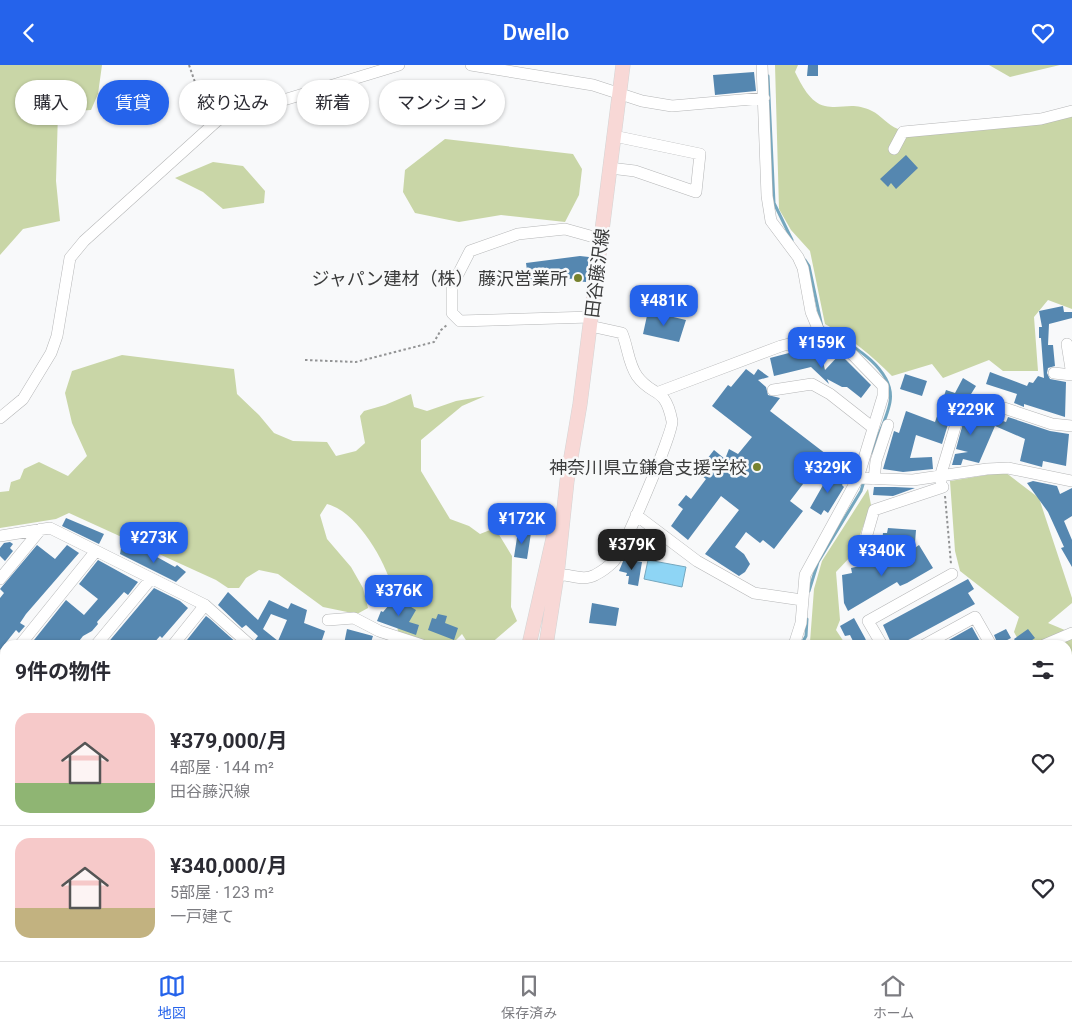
<!DOCTYPE html>
<html lang="ja">
<meta charset="utf-8">
<style>
:root{--surface:#fff;--page:#f7f7f7;--text:#2b2b33;--muted:#7c7c81;--line:#e1e1e2;--accent:#2563eb}
body{margin:0;font-family:Roboto,"Noto Sans JP",sans-serif;background:var(--page);color:var(--text);height:100vh;display:flex;flex-direction:column;font-size:19px;white-space:nowrap}
*{box-sizing:border-box;margin:0}
p{font-size:16px;color:var(--muted)}
.icon{flex:none;width:28px;height:28px;fill:none;stroke:currentColor;stroke-width:2;stroke-linecap:round;stroke-linejoin:round}
.map{position:relative;flex:1;overflow:hidden}
.sheet{position:absolute;left:0px;top:575px;width:1072px;height:321px;display:flex;flex-direction:column;background:var(--surface);border-radius:15px 15px 0 0;box-shadow:0 1px 4px #0004}
.sheet>*{flex:none}
.top-card{position:absolute;left:15px;top:15px;width:500px;height:45px;display:flex;gap:10px}
.price{position:absolute;translate:-50% -42px;padding:0 11px;border-radius:10px;background:var(--accent);color:#fff;font-size:16px;line-height:32px;filter:drop-shadow(0 1px 2px #0008)}
.price::after{content:'';position:absolute;left:50%;top:30px;width:15px;height:11px;margin-left:-8px;background:inherit;clip-path:polygon(0 0,100% 0,50% 100%)}
.price.current{background:#222;color:#fff}
ul{padding:0;list-style:none}
li{display:flex;align-items:center;gap:15px;height:125px;padding:0 15px}
li+li{border-top:1px solid var(--line)}
li span{display:grid;place-items:center;flex:none;width:140px;height:100px;border-radius:15px;color:#555}
li>.icon{margin-inline-start:auto}
span .icon{width:60px;height:60px;fill:#fffc;stroke-width:1}
li b{font-size:21px}
h2{display:flex;justify-content:space-between;align-items:center;height:60px;padding:0 15px;font-size:21px}
.chip{padding:0 18px;border-radius:22px;background:var(--surface);box-shadow:0 1px 4px #0004;font-size:18px;line-height:45px}
.chip.current{background:var(--accent);color:#fff}
header{display:flex;justify-content:space-between;align-items:center;height:65px;padding:0 15px;background:var(--accent);color:#fff;font-size:22px;font-weight:600}
.tabs{display:flex;justify-content:space-around;align-items:center;height:70px;border-top:1px solid var(--line);background:var(--surface);font-size:14px;color:var(--muted)}
.tabs a{display:grid;justify-items:center;gap:2px}
.tabs .current{color:var(--accent)}
.map>svg:first-child{display:block}
.green{fill:#c9d6a7}
.water{fill:#8ed5f5;stroke:#75a7be}
.lines{fill:none;stroke-linecap:round;stroke-linejoin:round}
.stream{stroke:#75a7be;stroke-width:3}
.building{fill:#5587b0;fill-rule:evenodd}
.minor-casing{stroke:#b5b6b7;stroke-width:12}
.major-casing{stroke:#d4d4d4;stroke-width:15}
.path{stroke:#939495;stroke-width:2;stroke-dasharray:2.5 2.5;stroke-linecap:butt}
.minor{stroke:#fff;stroke-width:11}
.major{stroke:#f8d8d6;stroke-width:14}
.poi-dot{fill:#77822e;stroke:#f8f9fa;stroke-width:2}
.labels{text-anchor:middle;dominant-baseline:central;stroke-width:5;stroke-linejoin:round;paint-order:stroke}
.street-label{font-size:18px;fill:#3b3c3c;stroke:#f8f9fa}
.poi-label{font-size:18px;fill:#3b3c3c;stroke:#f8f9fa;text-anchor:end}
</style>
<header><svg class="icon" aria-label="back" viewBox="0 0 24 24"><path d="M15 5l-7 7 7 7"/></svg>Dwello<svg class="icon" aria-label="heart" viewBox="0 0 24 24"><path d="M12 20l-8-8c-3-5 5-10 8-4 3-6 11-1 8 4z"/></svg></header>
<div class="map">
<svg width="1072" height="896" viewBox="0 0 1072 896">
<rect width="100%" height="100%" fill="#f8f9fa"/>
<!-- green -->
<path class="green" d="M 0,0 L 102,0 L 98,29 L 91,45 L 58,47 L 56,116 L 60,156 L 23,164 L 0,190 Z
M 775,0 L 798,0 L 795,7 C 801,19 810,38 825,41 C 842,45 851,36 872,46 C 881,50 887,60 898,64 L 939,67 L 1072,50 L 1072,244 L 1048,235 L 1034,252 L 1038,306 L 1003,306 L 989,295 L 943,313 L 932,299 L 892,311 C 871,290 851,273 825,259 L 810,186 L 791,165 L 779,144 Z
M 989,0 L 1060,0 L 1010,12 Z
M 445,74 L 573,89 L 582,104 L 579,130 L 565,157 L 501,150 L 459,157 L 415,148 L 403,127 L 405,105 Z
M 213,97 L 243,101 L 265,126 L 264,138 L 223,144 L 203,127 L 175,113 Z
M 122,290 L 234,304 L 237,329 L 259,350 L 274,368 L 293,376 L 327,377 L 336,391 L 356,386 L 365,378 L 360,351 L 364,346 L 385,340 L 411,329 L 414,342 L 427,346 L 456,336 L 485,331 L 462,341 L 421,375 L 421,406 L 450,454 L 469,461 L 480,469 L 495,463 L 512,491 L 511,542 L 517,556 L 489,580 L 469,580 L 462,569 L 453,578 L 435,580 L 398,567 C 396,555 396,541 394,529 C 387,498 358,447 327,439 L 320,450 L 327,474 L 351,502 L 363,523 L 368,543 L 357,549 L 323,542 L 278,509 L 259,505 L 246,513 L 239,523 L 228,523 L 216,515 L 69,448 L 56,454 L 0,463 L 0,427 L 9,426 L 11,417 L 20,414 L 24,404 L 39,397 L 68,411 L 87,391 L 72,358 L 65,328 L 72,306 Z
M 1005,407 L 1039,433 L 1072,533 L 1072,538 L 1048,558 L 1072,568 L 1072,650 L 1068,637 L 1068,580 L 1021,580 L 1014,567 L 1019,552 L 960,506 L 955,486 L 950,416 Z
M 868,424 L 871,440 L 853,489 L 836,507 L 840,555 L 836,565 L 846,580 L 814,580 L 810,577 L 814,524 L 822,496 Z
M 0,677 L 5,680 L 5,868 L 0,861 Z
M 20,891 L 238,891 L 251,896 L 23,896 Z
M 293,891 L 354,891 L 352,896 L 284,896 Z
M 561,891 L 910,891 L 897,896 L 560,896 Z"/>
<!-- water -->
<path class="water" d="M 648,495 L 686,502 L 682,522 L 644,514 Z"/>
<g class="lines">
<!-- stream -->
<path class="stream" d="M 768,11 L 774,138 L 792,175
M 805,195 L 809,201 L 822,262 C 847,277 896,303 890,337 C 887,354 877,372 871,388
M 809,526 L 818,497 L 861,426 L 864,416
M 801,580 L 806,571 L 807,554
M 554,896 L 556,891"/>
</g>
<!-- building -->
<path class="building" d="M 808,0 L 818,0 L 818,11 L 807,11 Z
M 754,7 L 756,26 L 715,30 L 713,10 Z
M 906,90 L 918,103 L 896,124 L 891,118 L 888,122 L 880,114 Z
M 580,191 L 589,192 L 586,217 L 576,216 L 576,213 L 529,220 L 526,198 Z
M 1063,241 L 1064,247 L 1072,247 L 1072,253 L 1049,259 L 1048,280 L 1053,280 L 1055,301 L 1048,303 L 1047,308 L 1050,314 L 1066,317 L 1065,352 L 1024,339 L 1024,342 L 1014,338 L 1017,329 L 986,319 L 990,307 L 1027,321 L 1029,317 L 1033,318 L 1038,311 L 1044,313 L 1041,273 L 1039,273 L 1039,262 L 1042,262 L 1039,246 Z
M 648,246 L 686,255 L 679,277 L 643,269 Z
M 819,280 L 825,305 L 840,289 L 871,320 L 861,333 L 847,322 L 842,322 L 827,314 L 829,319 L 811,302 L 774,311 L 770,293 Z
M 746,304 L 754,310 L 758,304 L 769,312 L 758,315 L 766,322 L 768,330 L 780,333 L 770,346 L 826,389 L 790,436 L 803,446 L 774,484 L 763,475 L 760,478 L 746,467 L 735,482 L 744,489 L 750,499 L 745,507 L 739,511 L 705,489 L 739,445 L 721,431 L 688,475 L 671,461 L 683,444 L 678,440 L 686,430 L 691,434 L 706,414 L 697,407 L 714,385 L 725,394 L 729,384 L 738,389 L 752,372 L 712,341 L 728,320 L 731,322 Z
M 905,309 L 927,316 L 922,331 L 900,324 Z
M 963,313 L 976,321 L 963,342 L 1006,357 L 1008,352 L 1050,366 L 1069,369 L 1066,401 L 1043,396 L 1042,402 L 1020,396 L 1025,374 L 995,361 L 979,398 L 963,394 L 961,400 L 952,400 L 955,389 L 968,387 L 956,384 L 963,358 L 961,354 L 955,352 L 949,356 L 942,379 L 916,370 L 910,393 L 932,392 L 933,404 L 903,407 L 883,404 L 894,366 L 899,368 L 906,346 L 935,357 L 946,325 L 955,328 Z
M 831,406 L 845,415 L 842,420 L 844,422 L 828,448 L 824,445 L 821,450 L 810,443 Z
M 1033,416 L 1057,421 L 1060,429 L 1072,423 L 1072,451 L 1064,456 L 1072,475 L 1072,502 L 1061,483 L 1064,482 L 1048,447 L 1027,418 Z
M 874,422 L 895,422 L 915,423 L 893,431 L 873,430 Z
M 66,453 L 104,469 L 99,479 L 62,461 Z
M 888,463 L 916,465 L 915,478 L 882,476 L 883,468 L 887,468 Z
M 518,466 L 531,468 L 527,494 L 514,492 Z
M 10,477 L 13,479 L 10,483 L 13,486 L 5,496 L 0,491 L 0,483 L 4,478 Z
M 37,480 L 55,494 L 67,480 L 79,488 L 26,549 L 20,558 L 25,561 L 19,568 L 16,565 L 0,585 L 0,533 L 4,528 L 0,524 Z
M 919,480 L 933,503 L 907,518 L 900,521 L 897,517 L 848,546 L 844,538 L 842,510 L 852,508 L 851,503 L 869,499 L 879,492 L 886,502 L 908,491 L 906,489 Z
M 121,483 L 148,487 L 175,502 L 177,500 L 186,507 L 176,517 L 120,489 Z
M 624,494 L 642,497 L 638,521 L 628,519 L 629,511 L 626,511 L 627,508 L 619,506 Z
M 98,495 L 138,517 L 128,530 L 124,527 L 97,557 L 98,559 L 92,566 L 83,571 L 76,580 L 30,580 L 66,535 L 84,550 L 98,534 L 79,519 Z
M 968,514 L 974,524 L 968,528 L 975,539 L 899,580 L 892,580 L 883,560 Z
M 154,523 L 180,536 L 188,543 L 162,573 L 160,571 L 152,580 L 106,580 Z
M 228,527 L 258,555 L 269,535 L 288,544 L 291,538 L 307,545 L 304,558 L 325,566 L 321,578 L 315,576 L 313,580 L 258,580 L 255,575 L 258,571 L 246,560 L 242,563 L 218,540 ZM 271,549 L 287,555 L 278,576 L 263,564 Z
M 394,534 L 397,536 L 398,534 L 416,545 L 409,557 L 419,560 L 416,570 L 377,556 L 381,546 L 383,547 Z
M 592,538 L 619,543 L 616,561 L 589,558 Z
M 438,549 L 447,551 L 445,558 L 458,563 L 454,575 L 428,565 L 432,553 L 436,554 Z
M 206,551 L 210,554 L 239,580 L 183,580 Z
M 854,553 L 865,573 L 868,580 L 855,580 L 850,570 L 845,571 L 840,561 Z
M 972,562 L 982,580 L 940,580 Z
M 347,564 L 373,571 L 370,580 L 344,579 Z
M 1006,564 L 1011,573 L 998,580 L 994,570 Z
M 1028,564 L 1035,573 L 1025,580 L 1018,580 L 1014,574 Z"/>
<g class="lines">
<!-- minor casing -->
<g class="minor-casing">
<path id="minor" d="M 471,0 L 593,20 L 642,36 L 672,41 L 764,33
M 762,0 L 767,131 L 771,156 L 798,192 L 803,203 L 811,247 L 821,271 L 848,285 L 883,321 L 883,331 L 858,413 L 805,510 L 801,558 L 794,580
M 894,84 L 903,67 L 1041,54 L 1072,46
M 610,103 L 635,106 L 696,127 L 700,89 L 614,71
M 591,252 L 460,256 L 452,248 L 452,221 L 470,186 L 518,169 L 565,164 L 601,174
M 1054,308 L 1072,310 L 1067,279
M 773,325 L 812,319 L 830,329 L 872,362
M 659,327 L 781,281 L 821,271
M 1004,343 L 1052,359 L 1072,361
M 0,353 L 23,334 L 51,288 L 57,271 L 70,193 L 84,176 L 218,55 L 399,0
M 858,413 L 913,415 L 987,404 L 1008,403 L 1072,416
M 874,414 L 876,396 L 888,360
M 941,416 L 940,412 L 956,359
M 636,450 L 697,496 L 754,528 L 802,535
M 0,471 L 50,463 L 205,540 L 250,580
M 860,494 L 874,445 L 943,422
M 551,512 C 564,505 581,518 595,510 C 601,507 609,501 614,496 C 623,485 674,366 672,356 C 665,320 653,333 637,311 C 628,298 628,282 622,268 L 590,261
M 0,514 L 41,464
M 328,555 L 354,553 L 379,566 L 422,580
M 20,580 L 95,487
M 96,580 L 150,515
M 173,580 L 205,540
M 882,580 L 868,556 L 952,509
M 924,580 L 975,552 L 991,580
M 1044,580 L 1072,568
M 1,603 L 5,598
M 0,620 L 5,622
M 1068,764 L 1072,773
M 1068,812 L 1072,809
M 986,891 L 987,896
M 1014,891 L 1014,896
M 547,896 L 548,891"/>
</g>
<!-- major casing -->
<g class="major-casing">
<path id="major" d="M 529,580 L 555,465
M 546,580 L 557,510 L 567,416 L 580,339 L 623,0
M 467,896 L 468,891
M 488,896 L 489,891"/>
</g>
<!-- path -->
<path class="path" d="M 189,0 L 197,23 L 212,47
M 305,295 L 356,297 L 434,277 L 441,265 L 448,259
M 945,431 L 951,499
M 354,896 L 357,891"/>
<!-- minor -->
<use href="#minor" class="minor"/>
<!-- major -->
<use href="#major" class="major"/>
</g>
<!-- markers -->
<g class="poi-dot">
<circle cx="578" cy="213" r="5"/>
<circle cx="757" cy="402" r="5"/>
</g>
<g class="labels">
<!-- street labels -->
<g class="street-label">
<text transform="translate(597 208) rotate(-83)">田谷藤沢線</text>
</g>
<!-- poi labels -->
<g class="poi-label">
<text x="568" y="213">ジャパン建材（株） 藤沢営業所</text>
<text x="747" y="402">神奈川県立鎌倉支援学校</text>
</g>
</g>
</svg>
<b class="price" style="left:664px;top:262px">¥481K</b>
<b class="price" style="left:822px;top:304px">¥159K</b>
<b class="price" style="left:971px;top:371px">¥229K</b>
<b class="price" style="left:828px;top:429px">¥329K</b>
<b class="price" style="left:522px;top:480px">¥172K</b>
<b class="price" style="left:154px;top:499px">¥273K</b>
<b class="price current" style="left:632px;top:506px">¥379K</b>
<b class="price" style="left:882px;top:512px">¥340K</b>
<b class="price" style="left:399px;top:552px">¥376K</b>
<div class="top-card">
<a class="chip">購入</a>
<a class="chip current">賃貸</a>
<a class="chip">絞り込み</a>
<a class="chip">新着</a>
<a class="chip">マンション</a>
</div>
<section class="sheet">
<h2>9件の物件<svg class="icon" aria-label="filters" viewBox="0 0 24 24"><path d="M4 7h16M4 17h16"/><circle cx="9" cy="7" r="2"/><circle cx="15" cy="17" r="2"/></svg></h2>
<ul>
<li><span style="background:linear-gradient(#f6c9c9 70%,#8fb573 0)"><svg class="icon" aria-label="home" viewBox="0 0 24 24"><path d="M3 11l9-7 9 7M6 9v11h12V9"/></svg></span><div><b>¥379,000/月</b><p>4部屋 · 144 m²</p><p>田谷藤沢線</p></div><svg class="icon" aria-label="heart" viewBox="0 0 24 24"><path d="M12 20l-8-8c-3-5 5-10 8-4 3-6 11-1 8 4z"/></svg></li>
<li><span style="background:linear-gradient(#f6c9c9 70%,#c2b280 0)"><svg class="icon" aria-label="home" viewBox="0 0 24 24"><path d="M3 11l9-7 9 7M6 9v11h12V9"/></svg></span><div><b>¥340,000/月</b><p>5部屋 · 123 m²</p><p>一戸建て</p></div><svg class="icon" aria-label="heart" viewBox="0 0 24 24"><path d="M12 20l-8-8c-3-5 5-10 8-4 3-6 11-1 8 4z"/></svg></li>
</ul>
</section>
</div>
<nav class="tabs">
<a class="current"><svg class="icon" aria-label="map" viewBox="0 0 24 24"><path d="M3 6l6-2 6 2 6-2v14l-6 2-6-2-6 2zM9 4v14M15 6v14"/></svg>地図</a>
<a><svg class="icon" aria-label="saved" viewBox="0 0 24 24"><path d="M7 4h10v16l-5-4-5 4z"/></svg>保存済み</a>
<a><svg class="icon" aria-label="home" viewBox="0 0 24 24"><path d="M3 11l9-7 9 7M6 9v11h12V9"/></svg>ホーム</a>
</nav>
